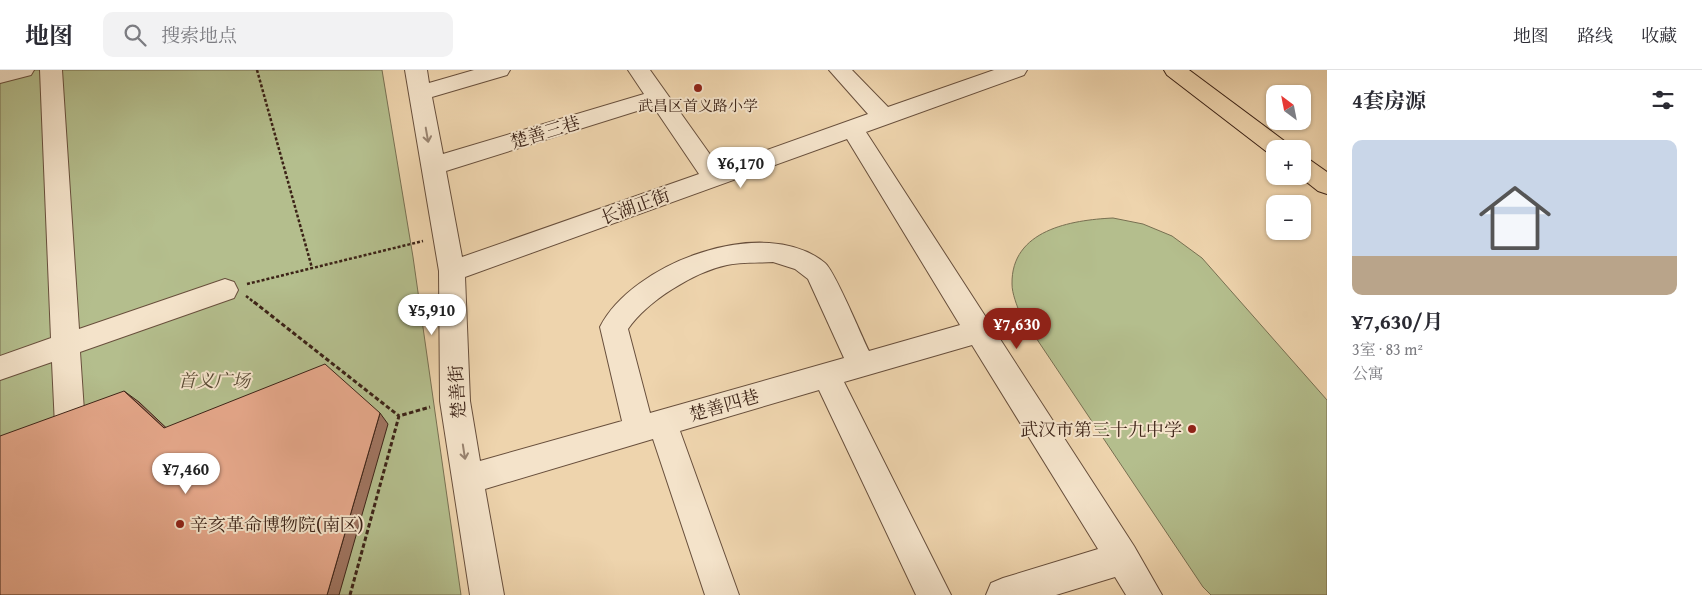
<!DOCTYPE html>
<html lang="zh">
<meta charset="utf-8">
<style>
:root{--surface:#fff;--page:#f2f2f3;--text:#2b2b33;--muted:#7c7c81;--line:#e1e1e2;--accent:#8f2418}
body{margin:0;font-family:"Gentium Book Plus","Noto Serif SC",serif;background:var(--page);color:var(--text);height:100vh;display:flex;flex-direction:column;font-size:19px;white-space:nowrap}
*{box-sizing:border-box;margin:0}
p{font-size:16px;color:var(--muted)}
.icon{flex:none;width:28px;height:28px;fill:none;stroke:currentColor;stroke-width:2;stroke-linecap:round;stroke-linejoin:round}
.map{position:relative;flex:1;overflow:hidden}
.panel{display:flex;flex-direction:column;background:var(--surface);width:375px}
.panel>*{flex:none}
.needle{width:32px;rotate:328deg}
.buttons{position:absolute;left:1266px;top:15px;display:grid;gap:10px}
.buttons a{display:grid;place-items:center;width:45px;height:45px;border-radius:10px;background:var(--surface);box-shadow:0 1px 4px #0004;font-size:25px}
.price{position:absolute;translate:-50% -42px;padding:0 11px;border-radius:18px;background:#fff;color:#222;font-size:16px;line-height:32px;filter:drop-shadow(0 1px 2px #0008)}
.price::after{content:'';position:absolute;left:50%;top:30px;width:15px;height:11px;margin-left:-8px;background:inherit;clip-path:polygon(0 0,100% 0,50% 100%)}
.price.on{background:var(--accent);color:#fff}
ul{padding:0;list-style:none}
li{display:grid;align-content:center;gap:10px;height:265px;padding:0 25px}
li span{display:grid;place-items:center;height:155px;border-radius:10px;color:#555}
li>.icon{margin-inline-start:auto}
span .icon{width:90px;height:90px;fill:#fffc;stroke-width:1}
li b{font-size:21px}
h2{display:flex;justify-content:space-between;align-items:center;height:60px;padding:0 25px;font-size:21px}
header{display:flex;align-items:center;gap:30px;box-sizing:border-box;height:70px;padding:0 25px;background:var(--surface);border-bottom:1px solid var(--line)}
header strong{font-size:24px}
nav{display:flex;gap:28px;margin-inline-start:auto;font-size:18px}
.search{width:350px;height:45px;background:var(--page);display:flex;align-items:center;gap:12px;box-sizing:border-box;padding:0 18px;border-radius:10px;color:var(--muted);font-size:19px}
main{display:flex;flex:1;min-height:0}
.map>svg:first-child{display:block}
.green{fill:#b4be8d;stroke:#787052}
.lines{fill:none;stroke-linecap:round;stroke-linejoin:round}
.minor-casing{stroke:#684f3c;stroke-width:2}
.major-casing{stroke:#3c2317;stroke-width:2}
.path-far1{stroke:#3c2317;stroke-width:2.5;stroke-dasharray:3 2;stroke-linecap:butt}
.path{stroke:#3c2317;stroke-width:3;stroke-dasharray:4.5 2.5;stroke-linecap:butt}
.minor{fill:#f4e3ca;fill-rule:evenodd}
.major{fill:#eed4ad;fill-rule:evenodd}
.shaded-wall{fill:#a07561;stroke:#3c2317}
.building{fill:#e5a78a;stroke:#3c2317}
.oneway{stroke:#988370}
.poi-dot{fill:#8f2418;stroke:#f4e3ca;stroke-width:2}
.labels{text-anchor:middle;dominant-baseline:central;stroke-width:4;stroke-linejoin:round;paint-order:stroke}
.far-poi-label{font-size:15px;fill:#3c2317;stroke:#f4e3ca}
.street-label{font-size:18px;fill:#3c2317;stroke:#f4e3ca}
.park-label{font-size:18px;font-style:italic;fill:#5a4a34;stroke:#f4e3ca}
.poi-label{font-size:18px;fill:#3c2317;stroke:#f4e3ca;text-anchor:end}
</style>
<header>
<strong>地图</strong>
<div class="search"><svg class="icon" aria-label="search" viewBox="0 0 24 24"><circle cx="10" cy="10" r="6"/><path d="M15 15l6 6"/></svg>搜索地点</div>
<nav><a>地图</a><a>路线</a><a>收藏</a></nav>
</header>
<main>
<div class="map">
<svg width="1327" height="525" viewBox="0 0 1327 525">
<rect width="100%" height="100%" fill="#eed4ad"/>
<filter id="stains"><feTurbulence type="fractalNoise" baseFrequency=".004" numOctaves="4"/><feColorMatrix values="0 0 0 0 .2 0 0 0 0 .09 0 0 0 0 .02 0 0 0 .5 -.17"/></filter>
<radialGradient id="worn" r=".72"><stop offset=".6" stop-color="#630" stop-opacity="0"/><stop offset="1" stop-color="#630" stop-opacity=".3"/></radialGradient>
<!-- green -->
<path class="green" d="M 0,0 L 382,0 L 413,187 L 461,525 L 0,525 Z
M 1113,148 L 1143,154 L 1172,166 L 1202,188 L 1327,330 L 1327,525 L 1211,525 L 1203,517 L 1020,244 C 1017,235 1012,224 1012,214 C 1011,160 1071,150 1113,148 Z"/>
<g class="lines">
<!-- minor casing -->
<g class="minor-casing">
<path id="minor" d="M 0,0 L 34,0 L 31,5 L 0,13 Z
M 40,0 L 62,0 L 79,259 L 225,209 L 234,212 L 238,220 L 234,228 L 80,282 L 85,356 L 80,366 L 70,370 L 60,366 L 55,356 L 52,292 L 0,310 L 0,286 L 51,268 Z
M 405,0 L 427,0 L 429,13 L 474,0 L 510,0 L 507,5 L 432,27 L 443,84 L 644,24 L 628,0 L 650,0 L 719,97 L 868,44 L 829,0 L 852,0 L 888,37 L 994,0 L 1027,0 L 1024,5 L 866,62 L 1134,476 L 1162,525 L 1126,525 L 1115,507 L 1056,525 L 986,525 L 991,513 L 1003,508 L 1098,479 L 972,275 L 844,312 L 951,525 L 916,525 L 819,320 L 680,361 L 739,525 L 705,525 L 653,369 L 485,419 L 504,525 L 470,525 L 440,331 L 439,201 ZM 653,36 L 699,104 L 462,187 L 446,101 ZM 847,69 L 960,255 L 869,281 C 861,265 835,201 825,193 C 765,143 632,193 600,257 L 622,351 L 480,391 L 470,331 L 465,207 ZM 773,192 L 795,199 L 808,209 L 844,288 L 650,343 L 628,259 C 647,231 694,202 727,195 C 741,192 758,193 773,192 Z"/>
</g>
<!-- major casing -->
<g class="major-casing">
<path id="major" d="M 1164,0 L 1189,0 L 1287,73 L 1290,79 L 1275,79 L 1275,86 L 1271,85 L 1167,5 Z
M 1302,88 L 1310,90 L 1327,102 L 1327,124 L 1318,121 L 1299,106 L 1302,106 Z"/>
</g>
<!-- path-far1 -->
<path class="path-far1" d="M 257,0 L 312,198
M 247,214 L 423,171
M 246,226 L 255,233"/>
<!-- path -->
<path class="path" d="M 254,232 L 399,346
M 350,525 L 399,346 L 430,337"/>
<!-- minor -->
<use href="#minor" class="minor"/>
<!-- major -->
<use href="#major" class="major"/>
</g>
<!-- shaded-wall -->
<path class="shaded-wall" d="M 124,321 L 139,332 L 177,368 L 164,358 Z
M 380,343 L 388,354 L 339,525 L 327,525 Z"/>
<!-- building -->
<path class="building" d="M 325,294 L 380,343 L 327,525 L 0,525 L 0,366 L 124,321 L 164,358 Z"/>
<!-- one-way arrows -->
<defs><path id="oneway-shaft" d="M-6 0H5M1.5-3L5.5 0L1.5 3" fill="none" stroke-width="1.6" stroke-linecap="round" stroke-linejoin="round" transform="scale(1.25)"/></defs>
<g class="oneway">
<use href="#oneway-shaft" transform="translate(427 65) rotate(80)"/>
<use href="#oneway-shaft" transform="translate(464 382) rotate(81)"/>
</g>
<!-- markers -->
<g class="poi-dot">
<circle cx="698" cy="18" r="5"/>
<circle cx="1192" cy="359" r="5"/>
<circle cx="180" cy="454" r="5"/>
</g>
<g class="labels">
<!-- far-poi labels -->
<g class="far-poi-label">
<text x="698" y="35">武昌区首义路小学</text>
</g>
<!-- street labels -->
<g class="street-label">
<text transform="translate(545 62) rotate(-17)">楚善三巷</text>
<text transform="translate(635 136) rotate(-20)">长湖正街</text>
<text transform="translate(457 322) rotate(-94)">楚善街</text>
<text transform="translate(724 335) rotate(-16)">楚善四巷</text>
</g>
<!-- park labels -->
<g class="park-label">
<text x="214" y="310">首义广场</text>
</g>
<!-- poi labels -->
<g class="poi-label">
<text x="1182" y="359">武汉市第三十九中学</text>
<text x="190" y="454" text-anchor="start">辛亥革命博物院(南区)</text>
</g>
</g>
<rect width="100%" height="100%" filter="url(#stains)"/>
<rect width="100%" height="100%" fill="url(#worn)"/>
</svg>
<div class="buttons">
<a><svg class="needle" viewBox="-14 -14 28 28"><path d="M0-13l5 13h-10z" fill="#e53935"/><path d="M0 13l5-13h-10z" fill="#7c7c81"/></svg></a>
<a>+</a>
<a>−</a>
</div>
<b class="price" style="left:741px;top:119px">¥6,170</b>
<b class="price" style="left:432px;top:266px">¥5,910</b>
<b class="price on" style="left:1017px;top:280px">¥7,630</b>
<b class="price" style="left:186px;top:425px">¥7,460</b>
</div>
<section class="panel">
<h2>4套房源<svg class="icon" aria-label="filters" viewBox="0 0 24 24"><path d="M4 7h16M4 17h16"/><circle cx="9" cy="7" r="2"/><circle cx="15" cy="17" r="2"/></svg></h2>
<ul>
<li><span style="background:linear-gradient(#c9d6e8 75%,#b9a48a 0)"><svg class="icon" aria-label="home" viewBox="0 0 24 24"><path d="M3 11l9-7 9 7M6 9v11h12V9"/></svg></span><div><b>¥7,630/月</b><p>3室 · 83 m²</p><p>公寓</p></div></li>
</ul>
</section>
</main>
